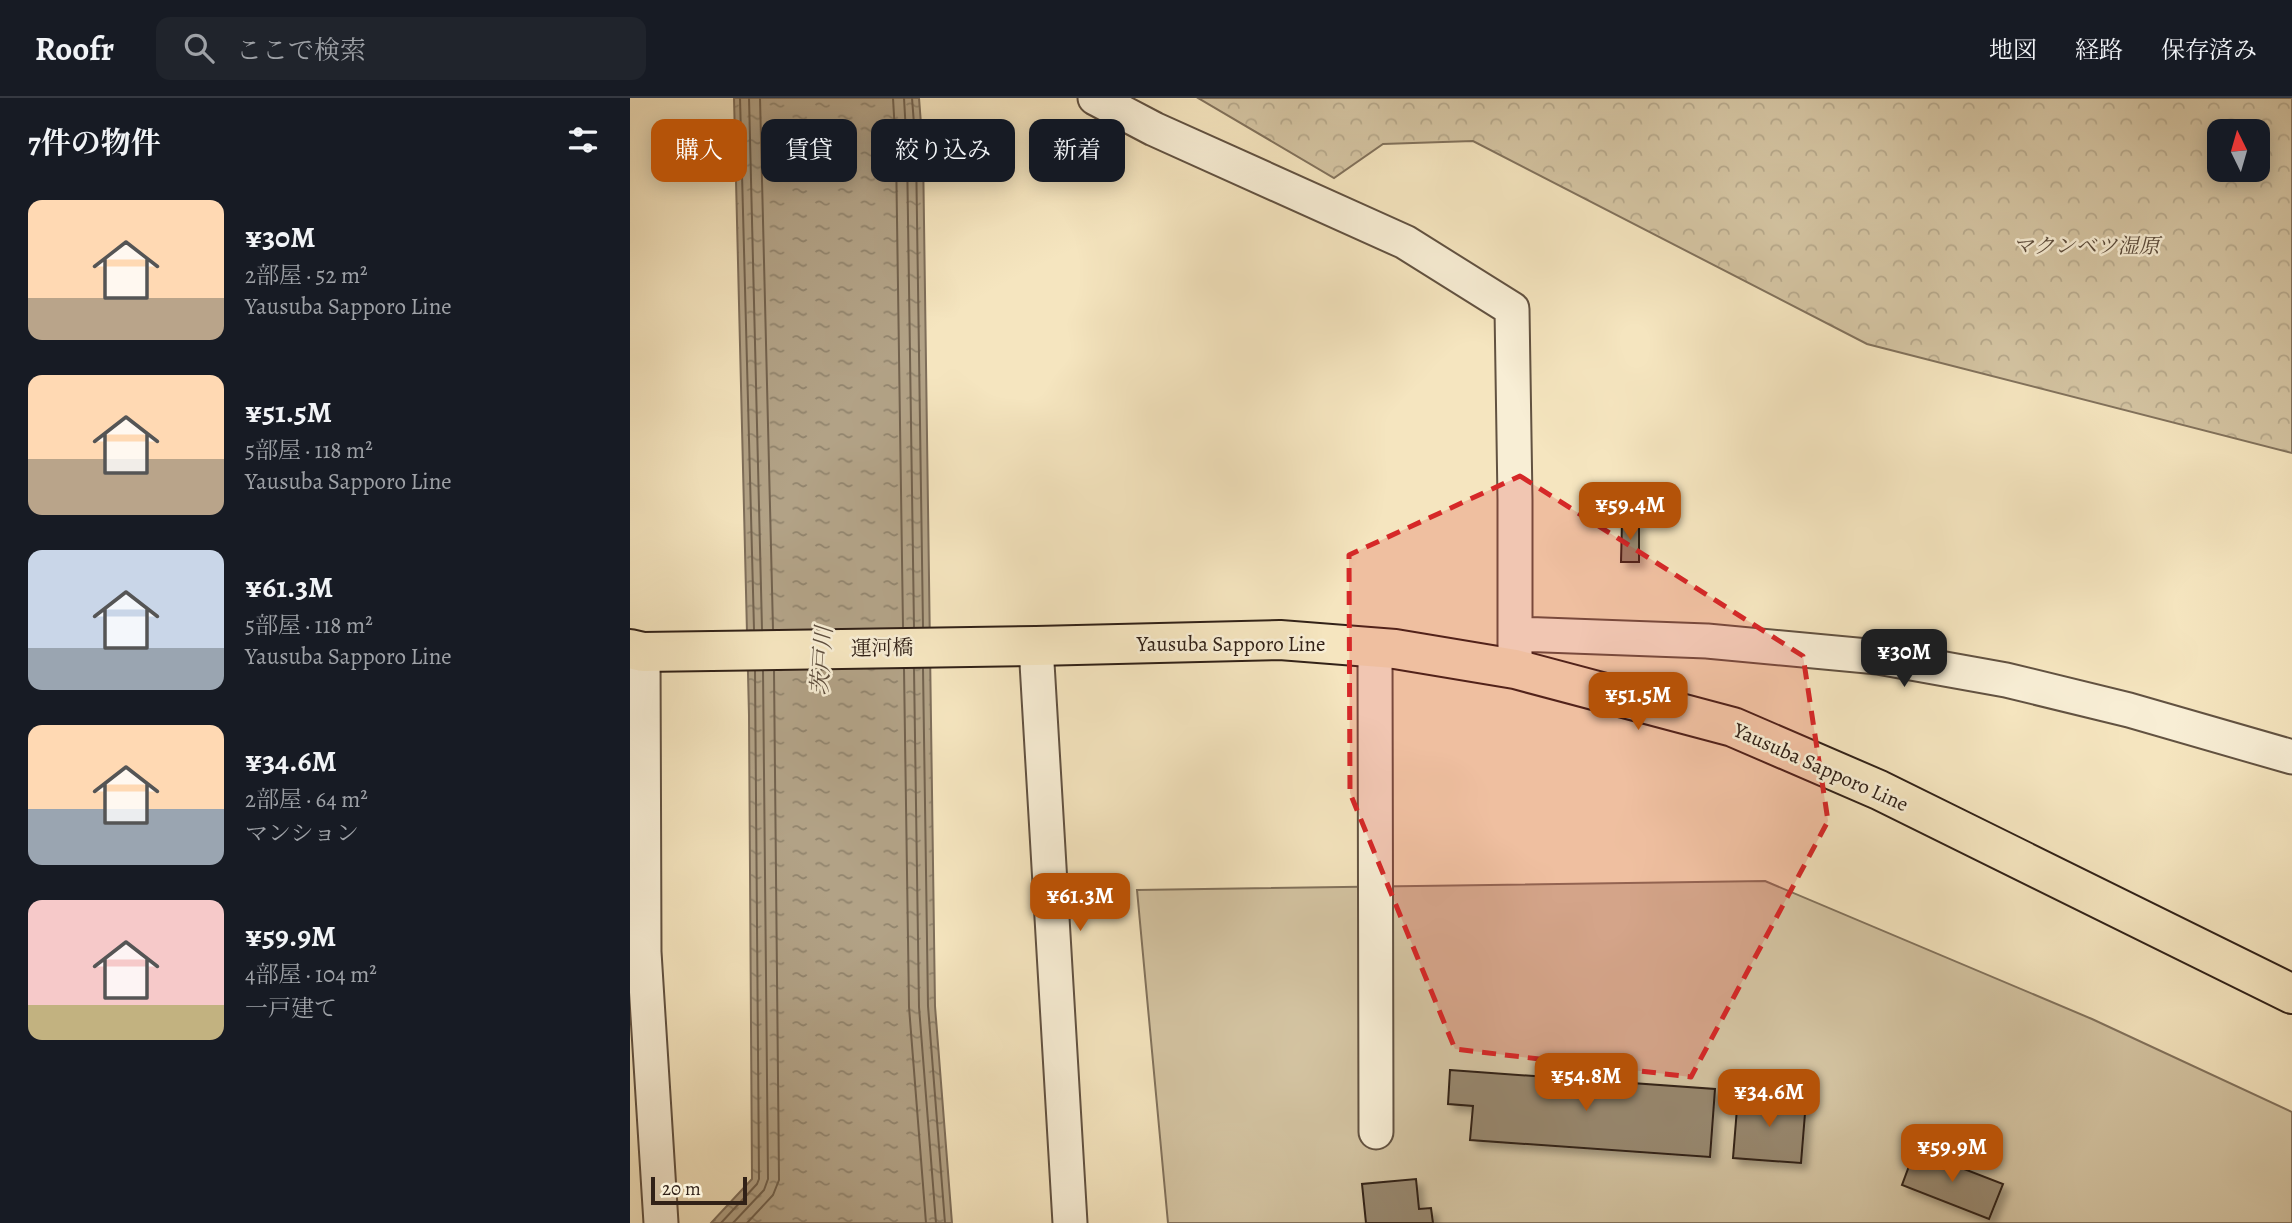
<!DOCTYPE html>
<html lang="ja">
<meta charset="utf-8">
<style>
:root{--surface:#171b24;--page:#20242c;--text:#f1f3f6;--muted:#9ea1a6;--line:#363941;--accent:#b45309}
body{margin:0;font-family:Alegreya,"Noto Serif JP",serif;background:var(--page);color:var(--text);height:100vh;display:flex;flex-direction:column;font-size:26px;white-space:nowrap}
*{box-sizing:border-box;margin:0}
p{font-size:23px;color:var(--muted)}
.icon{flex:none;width:38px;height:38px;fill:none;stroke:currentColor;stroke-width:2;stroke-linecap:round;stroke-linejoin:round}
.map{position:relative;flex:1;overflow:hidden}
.drawer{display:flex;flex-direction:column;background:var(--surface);width:630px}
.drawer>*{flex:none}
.hud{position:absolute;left:21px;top:21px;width:665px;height:63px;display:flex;gap:14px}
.needle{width:46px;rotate:355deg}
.tools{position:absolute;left:1577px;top:21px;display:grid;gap:14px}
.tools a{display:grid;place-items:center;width:63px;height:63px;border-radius:14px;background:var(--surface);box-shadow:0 4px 18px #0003;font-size:35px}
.scale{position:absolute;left:21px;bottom:18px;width:96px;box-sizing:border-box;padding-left:7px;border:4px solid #312117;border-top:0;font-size:19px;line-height:24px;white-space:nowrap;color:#312117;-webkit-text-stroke:5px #f8eed5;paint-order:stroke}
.price{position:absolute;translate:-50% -60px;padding:0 16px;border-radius:14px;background:var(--accent);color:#fff;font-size:23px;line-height:46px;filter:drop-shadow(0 2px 4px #0008)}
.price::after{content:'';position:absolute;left:50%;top:42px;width:21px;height:16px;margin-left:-10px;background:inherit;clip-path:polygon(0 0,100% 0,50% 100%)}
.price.current{background:#222;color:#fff}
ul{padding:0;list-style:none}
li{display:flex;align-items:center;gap:21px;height:175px;padding:0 28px}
li span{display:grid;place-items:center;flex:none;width:196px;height:140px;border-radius:14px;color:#555}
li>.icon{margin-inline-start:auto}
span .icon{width:84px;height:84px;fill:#fffc;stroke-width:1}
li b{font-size:30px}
h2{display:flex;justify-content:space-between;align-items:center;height:84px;padding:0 28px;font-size:30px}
.tag{padding:0 24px;border-radius:14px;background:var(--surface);box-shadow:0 4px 18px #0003;font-size:24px;line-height:63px}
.tag.current{background:var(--accent);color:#fff}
header{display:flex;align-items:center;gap:42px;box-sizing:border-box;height:98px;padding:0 35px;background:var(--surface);border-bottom:2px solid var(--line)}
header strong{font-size:33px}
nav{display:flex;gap:38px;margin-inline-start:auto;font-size:24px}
.search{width:490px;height:63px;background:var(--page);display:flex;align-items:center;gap:18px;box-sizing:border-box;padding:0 24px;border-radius:14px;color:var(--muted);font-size:26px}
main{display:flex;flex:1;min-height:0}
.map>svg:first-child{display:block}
.green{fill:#d4c4a2;stroke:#82725c;stroke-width:2}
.forest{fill:url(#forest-crowns);stroke:#82725c;stroke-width:2;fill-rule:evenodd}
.water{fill:url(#water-ripples);stroke:#7e6e5a;stroke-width:2}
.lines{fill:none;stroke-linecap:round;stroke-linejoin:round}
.shore{stroke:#72624e;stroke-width:2}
.building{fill:#97876e;stroke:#312117;stroke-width:2;filter:url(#shadow)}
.minor-casing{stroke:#625241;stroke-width:37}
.major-casing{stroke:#312117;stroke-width:42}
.minor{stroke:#f8eed5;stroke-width:33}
.major{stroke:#f5e5bf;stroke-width:38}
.marked{fill:#d62828;fill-opacity:0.2;stroke:#d62828;stroke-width:5;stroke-dasharray:14 9;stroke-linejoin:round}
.labels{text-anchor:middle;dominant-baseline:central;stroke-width:5;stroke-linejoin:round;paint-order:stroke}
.park-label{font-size:21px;font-style:italic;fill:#5a4a3a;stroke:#f8eed5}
.street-label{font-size:21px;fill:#312117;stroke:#f8eed5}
.water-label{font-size:23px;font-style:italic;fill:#5e4e3e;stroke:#f8eed5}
</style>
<header>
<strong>Roofr</strong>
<div class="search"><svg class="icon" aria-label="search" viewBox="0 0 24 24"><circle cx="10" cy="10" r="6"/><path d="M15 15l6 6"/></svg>ここで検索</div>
<nav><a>地図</a><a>経路</a><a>保存済み</a></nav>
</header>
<main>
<section class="drawer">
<h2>7件の物件<svg class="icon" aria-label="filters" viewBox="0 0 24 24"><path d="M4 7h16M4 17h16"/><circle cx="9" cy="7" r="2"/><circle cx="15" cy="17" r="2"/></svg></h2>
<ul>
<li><span style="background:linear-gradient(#ffd9b3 70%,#b9a48a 0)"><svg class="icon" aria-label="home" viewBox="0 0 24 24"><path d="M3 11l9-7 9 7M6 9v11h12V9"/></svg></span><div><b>¥30M</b><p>2部屋 · 52 m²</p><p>Yausuba Sapporo Line</p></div></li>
<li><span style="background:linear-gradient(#ffd9b3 60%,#b9a48a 0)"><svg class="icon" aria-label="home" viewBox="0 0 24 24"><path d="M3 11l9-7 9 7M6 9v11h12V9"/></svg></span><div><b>¥51.5M</b><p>5部屋 · 118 m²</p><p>Yausuba Sapporo Line</p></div></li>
<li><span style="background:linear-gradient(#c9d6e8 70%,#9aa5b1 0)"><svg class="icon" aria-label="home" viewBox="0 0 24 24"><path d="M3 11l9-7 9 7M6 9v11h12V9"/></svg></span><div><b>¥61.3M</b><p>5部屋 · 118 m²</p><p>Yausuba Sapporo Line</p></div></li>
<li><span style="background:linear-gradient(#ffd9b3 60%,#9aa5b1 0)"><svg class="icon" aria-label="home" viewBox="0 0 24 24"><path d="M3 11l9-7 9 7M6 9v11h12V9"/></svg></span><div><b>¥34.6M</b><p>2部屋 · 64 m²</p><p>マンション</p></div></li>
<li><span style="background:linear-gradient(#f6c9c9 75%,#c2b280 0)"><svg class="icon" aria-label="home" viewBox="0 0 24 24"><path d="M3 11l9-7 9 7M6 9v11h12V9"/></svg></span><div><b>¥59.9M</b><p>4部屋 · 104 m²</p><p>一戸建て</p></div></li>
</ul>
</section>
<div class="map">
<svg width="1662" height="1125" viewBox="0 0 1662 1125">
<defs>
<pattern id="forest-crowns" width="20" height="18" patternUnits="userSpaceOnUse" patternTransform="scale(1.75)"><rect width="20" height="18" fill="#d4c4a2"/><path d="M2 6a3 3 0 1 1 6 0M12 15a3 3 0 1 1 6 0" fill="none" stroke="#b6a88b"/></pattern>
<pattern id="water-ripples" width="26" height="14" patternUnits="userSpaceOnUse" patternTransform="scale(1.75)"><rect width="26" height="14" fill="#b2a286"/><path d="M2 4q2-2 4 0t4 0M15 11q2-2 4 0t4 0" fill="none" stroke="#91846d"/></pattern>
<filter id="shadow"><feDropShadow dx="6" dy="6" stdDeviation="3.5" flood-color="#0004"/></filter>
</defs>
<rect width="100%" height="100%" fill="#f5e5bf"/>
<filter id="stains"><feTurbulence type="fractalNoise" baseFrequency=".00286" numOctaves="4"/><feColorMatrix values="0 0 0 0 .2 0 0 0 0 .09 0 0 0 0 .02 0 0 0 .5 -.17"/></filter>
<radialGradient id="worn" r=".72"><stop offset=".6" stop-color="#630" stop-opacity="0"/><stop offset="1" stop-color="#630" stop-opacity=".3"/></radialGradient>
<!-- green -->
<path class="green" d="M 1135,783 L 1462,921 L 1662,1014 L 1662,1125 L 538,1125 L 507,792 Z"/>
<!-- forest -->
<path class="forest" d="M 568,0 L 1662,0 L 1662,355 L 1237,246 L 843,43 L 753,46 L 704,80 ZM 1589,33 L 1628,33 L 1628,72 L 1589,72 Z"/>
<!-- water -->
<path class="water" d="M 104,0 L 289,0 L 293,52 L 305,908 L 322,1125 L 81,1125 L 122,1081 L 119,617 Z"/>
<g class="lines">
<!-- shore -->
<path class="shore" d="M 110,0 L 124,531
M 119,0 L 132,531
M 130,0 L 143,531
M 263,0 L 266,53 L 273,529
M 274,0 L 277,53 L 284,529
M 282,0 L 286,52 L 293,529
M 274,571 L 279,909 L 296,1125
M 284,571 L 289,909 L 306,1125
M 293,571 L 298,908 L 315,1125
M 91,1125 L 127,1086 L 129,1081 L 125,573
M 103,1125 L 134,1092 L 138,1081 L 133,573
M 117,1125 L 143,1097 L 149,1082 L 144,573"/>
</g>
<!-- building -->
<path class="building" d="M 992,423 L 1009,424 L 1009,464 L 991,464 Z
M 820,972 L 1085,991 L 1080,1059 L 840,1042 L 843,1008 L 818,1006 Z
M 1108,998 L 1176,1003 L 1171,1065 L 1103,1060 Z
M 1285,1052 L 1373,1086 L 1359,1121 L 1272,1087 Z
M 786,1081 L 789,1111 L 801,1110 L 803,1125 L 736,1125 L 732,1086 Z"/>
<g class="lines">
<!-- minor casing -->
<g class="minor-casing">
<path id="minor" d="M 465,0 L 524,31 L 775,144 L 882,211 L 885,402 L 885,571
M 885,536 L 1077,543 L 1248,559 L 1376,582 L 1499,612 L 1662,659
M 406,548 L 440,1125
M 745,549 L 746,1034
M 13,554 L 14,854 L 31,1125"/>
</g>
<!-- major casing -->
<g class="major-casing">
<path id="major" d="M 0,551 L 13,554 L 406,548 L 650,542 L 765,551 L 885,571 L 1103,629 L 1249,692 L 1662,896"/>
</g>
<!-- minor -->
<use href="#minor" class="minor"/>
<!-- major -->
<use href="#major" class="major"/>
</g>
<!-- marked area -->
<path class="marked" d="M 890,378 L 1173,558 L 1198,723 L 1061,979 L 825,951 L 720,695 L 719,457 Z"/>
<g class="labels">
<!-- park labels -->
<g class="park-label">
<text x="1456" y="148">マクンベツ湿原</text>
</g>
<!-- street labels -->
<g class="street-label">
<text x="601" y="546">Yausuba Sapporo Line</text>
<text transform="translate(252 550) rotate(-1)">運河橋</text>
<text transform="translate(1191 669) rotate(24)">Yausuba Sapporo Line</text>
</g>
<!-- water labels -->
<g class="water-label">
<text transform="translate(192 563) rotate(-86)">茨戸川</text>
</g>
</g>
<rect width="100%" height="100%" filter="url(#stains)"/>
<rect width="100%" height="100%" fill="url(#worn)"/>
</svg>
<div class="tools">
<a><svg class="needle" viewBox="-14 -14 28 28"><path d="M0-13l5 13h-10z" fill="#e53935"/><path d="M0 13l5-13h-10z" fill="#9ea1a6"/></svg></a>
</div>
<div class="scale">20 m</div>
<b class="price" style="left:1000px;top:444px">¥59.4M</b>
<b class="price current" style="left:1274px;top:591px">¥30M</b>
<b class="price" style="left:1008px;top:634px">¥51.5M</b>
<b class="price" style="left:450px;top:835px">¥61.3M</b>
<b class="price" style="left:956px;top:1015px">¥54.8M</b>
<b class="price" style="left:1139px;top:1031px">¥34.6M</b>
<b class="price" style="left:1322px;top:1086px">¥59.9M</b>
<div class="hud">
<a class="tag current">購入</a>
<a class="tag">賃貸</a>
<a class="tag">絞り込み</a>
<a class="tag">新着</a>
</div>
</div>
</main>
